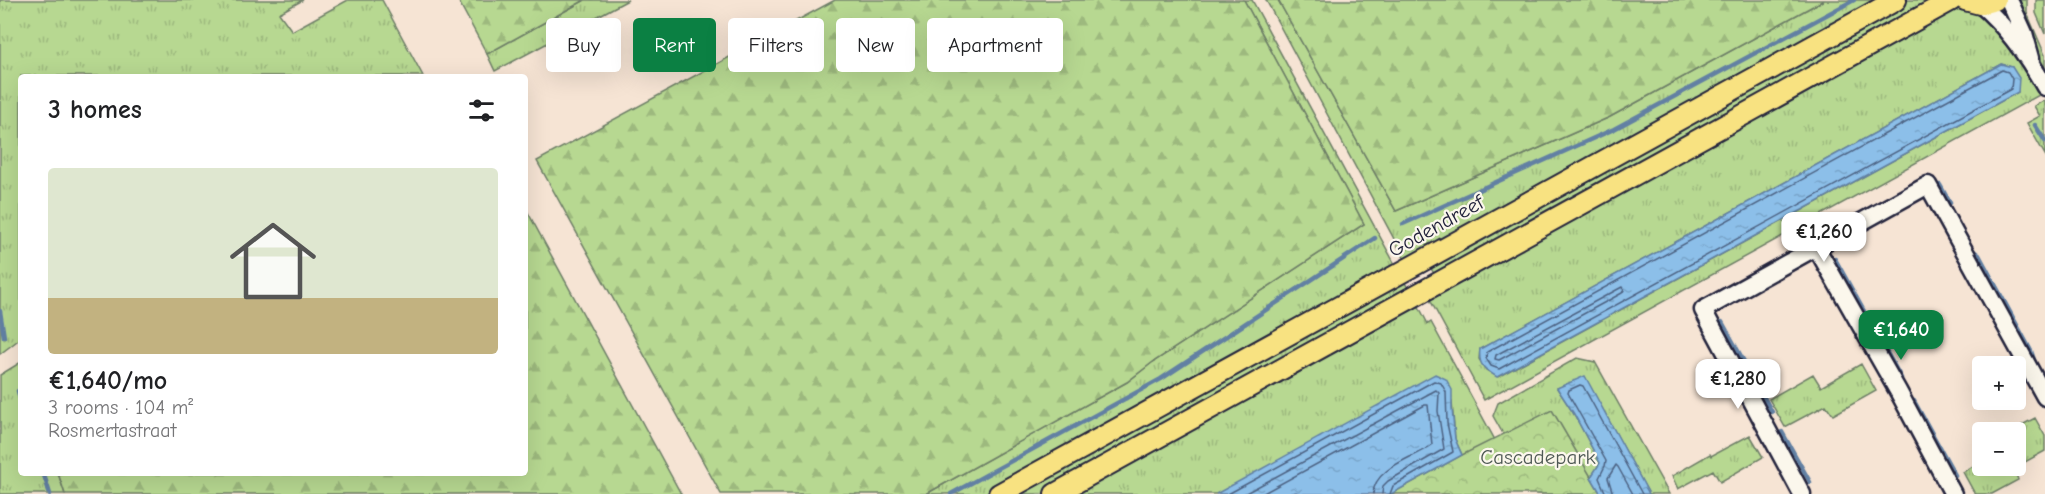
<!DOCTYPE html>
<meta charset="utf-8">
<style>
:root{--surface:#fff;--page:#f2f2f2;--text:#202124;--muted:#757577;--accent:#0b8043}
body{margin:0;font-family:"Comic Neue",sans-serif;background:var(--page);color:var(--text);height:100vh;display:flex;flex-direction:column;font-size:22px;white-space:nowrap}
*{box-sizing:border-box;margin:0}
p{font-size:20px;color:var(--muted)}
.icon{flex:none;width:33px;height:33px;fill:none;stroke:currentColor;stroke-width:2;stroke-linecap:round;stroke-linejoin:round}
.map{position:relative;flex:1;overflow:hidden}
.side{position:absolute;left:18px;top:74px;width:510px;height:402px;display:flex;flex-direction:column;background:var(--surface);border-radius:6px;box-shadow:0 6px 24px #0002}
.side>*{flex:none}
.hud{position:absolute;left:546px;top:18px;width:570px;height:54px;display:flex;gap:12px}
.buttons{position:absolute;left:1972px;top:356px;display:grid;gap:12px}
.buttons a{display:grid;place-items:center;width:54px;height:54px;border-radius:6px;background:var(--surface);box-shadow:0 6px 24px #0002;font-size:30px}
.price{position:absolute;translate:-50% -51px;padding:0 14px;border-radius:12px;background:#fff;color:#222;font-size:20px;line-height:39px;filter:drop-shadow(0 2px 3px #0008)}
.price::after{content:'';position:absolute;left:50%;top:36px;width:18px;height:14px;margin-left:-9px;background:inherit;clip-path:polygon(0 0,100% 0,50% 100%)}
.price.active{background:var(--accent);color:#fff}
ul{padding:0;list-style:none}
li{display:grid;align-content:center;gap:12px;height:318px;padding:0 30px}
li span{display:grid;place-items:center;height:186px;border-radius:6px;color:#555}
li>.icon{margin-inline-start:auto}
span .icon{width:108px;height:108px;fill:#fffc;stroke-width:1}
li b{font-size:26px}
h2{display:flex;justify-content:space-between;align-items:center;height:72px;padding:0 30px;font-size:26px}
.chip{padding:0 21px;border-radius:6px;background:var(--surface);box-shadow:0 6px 24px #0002;font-size:21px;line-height:54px}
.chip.active{background:var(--accent);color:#fff}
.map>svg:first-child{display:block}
.grass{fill:url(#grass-tufts);stroke:#6c7d66;stroke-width:1.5;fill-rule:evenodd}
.forest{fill:url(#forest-firs);stroke:#6c7d66;stroke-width:1.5}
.park{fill:url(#park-crowns);stroke:#6c7d66;stroke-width:1.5}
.water{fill:url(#water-ripples);stroke:#6280a3;stroke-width:1.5}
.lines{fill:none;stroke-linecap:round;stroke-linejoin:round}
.shore{stroke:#4c6181;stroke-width:1.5}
.stream{stroke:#6280a3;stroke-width:4.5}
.minor-casing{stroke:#22223b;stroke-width:21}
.major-casing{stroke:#22223b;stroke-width:24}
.minor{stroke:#fbf7ec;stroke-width:16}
.major{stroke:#f8e281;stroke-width:20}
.labels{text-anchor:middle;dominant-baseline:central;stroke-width:4.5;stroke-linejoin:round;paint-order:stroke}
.street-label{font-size:21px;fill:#22223b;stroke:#fbf7ec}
.park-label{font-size:21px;fill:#4f5955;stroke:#fbf7ec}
</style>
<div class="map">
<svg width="2045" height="494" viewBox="0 0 2045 494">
<defs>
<pattern id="grass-tufts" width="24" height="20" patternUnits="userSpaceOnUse" patternTransform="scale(1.5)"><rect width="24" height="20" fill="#b7d891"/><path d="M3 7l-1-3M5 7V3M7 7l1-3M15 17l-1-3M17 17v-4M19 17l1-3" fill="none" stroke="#9db97e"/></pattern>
<pattern id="forest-firs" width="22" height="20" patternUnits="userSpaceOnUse" patternTransform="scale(1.5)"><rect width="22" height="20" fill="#b7d891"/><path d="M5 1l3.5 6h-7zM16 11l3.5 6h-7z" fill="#9db97e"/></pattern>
<pattern id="park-crowns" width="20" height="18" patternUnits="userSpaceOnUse" patternTransform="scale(1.5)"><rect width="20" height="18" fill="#b7d891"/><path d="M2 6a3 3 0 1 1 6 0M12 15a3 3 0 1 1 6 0" fill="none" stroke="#9db97e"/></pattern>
<pattern id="water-ripples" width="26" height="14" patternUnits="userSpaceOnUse" patternTransform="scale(1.5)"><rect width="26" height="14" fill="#8cbfe9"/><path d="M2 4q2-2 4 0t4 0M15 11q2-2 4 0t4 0" fill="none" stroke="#78a4c9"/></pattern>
</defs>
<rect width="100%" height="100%" fill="#f6e4d4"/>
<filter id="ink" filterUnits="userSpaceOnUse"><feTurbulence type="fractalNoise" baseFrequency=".0167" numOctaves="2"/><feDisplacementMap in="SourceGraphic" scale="12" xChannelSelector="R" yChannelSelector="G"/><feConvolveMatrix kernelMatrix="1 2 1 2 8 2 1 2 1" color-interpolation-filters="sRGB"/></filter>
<g filter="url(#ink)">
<!-- grass -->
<path class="grass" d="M 0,0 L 303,0 L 279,13 L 292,31 L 348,0 L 382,0 L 423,76 L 21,76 L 21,338 L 0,354 Z
M 585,0 L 628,0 L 495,71 L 487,54 Z
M 1244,0 L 1252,0 L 1398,270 L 990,494 L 926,494 L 1127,382 L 1153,362 L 1364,224 Z
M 1266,0 L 1278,0 L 1396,211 L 1610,117 L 1824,0 L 1882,0 L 1408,265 Z
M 1906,0 L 1932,0 L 1437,279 L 1428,263 Z
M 2015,0 L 2027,0 L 2027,13 L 2045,55 L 2045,69 Z
M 2036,0 L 2045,0 L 2045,34 L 2036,13 Z
M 1956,9 L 1978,12 L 1997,26 L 2041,94 L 1484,400 L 1428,296 ZM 2001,64 L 2012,67 L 2018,92 L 1498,377 L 1486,370 L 1479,359 L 1480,349 Z
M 2045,100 L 2045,155 L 2027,123 L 2040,116 L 2034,106 Z
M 1402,277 L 1411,294 L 1048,494 L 1009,494 Z
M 1416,301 L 1428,324 L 1431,322 L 1515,477 L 1391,494 L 1462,455 L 1455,439 L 1452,402 L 1216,494 L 1065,494 Z
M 1577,358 L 1595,362 L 1669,494 L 1649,494 L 1585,377 L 1557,388 L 1574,414 L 1600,463 L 1591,477 L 1601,494 L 1537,494 L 1493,416 L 1498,403 Z
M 21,362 L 21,472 L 58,473 L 65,494 L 0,494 L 0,375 Z
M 1861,364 L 1876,391 L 1833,415 L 1826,405 L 1785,427 L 1769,399 L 1813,374 L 1821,387 Z
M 2035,418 L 2045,436 L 2045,451 L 2014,468 L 2018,480 L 1992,494 L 1975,494 L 1963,472 L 1983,460 L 1983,465 L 2016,465 L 2016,432 L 2009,432 Z
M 1750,435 L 1763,457 L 1720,482 L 1713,470 L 1678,489 L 1672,476 L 1710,454 L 1711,456 Z"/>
<!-- forest -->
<path class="forest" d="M 458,0 L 585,0 L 487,54 Z
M 835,0 L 1244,0 L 1364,224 L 1153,362 L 1127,382 L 926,494 L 721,494 L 537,161 Z
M 1278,0 L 1824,0 L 1610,117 L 1396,211 Z
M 525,207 L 681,494 L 65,494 L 58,473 L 525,472 Z"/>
<!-- park -->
<path class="park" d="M 1552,410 L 1601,494 L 1391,494 L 1462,455 Z"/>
<!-- water -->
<path class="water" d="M 2001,64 L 2012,67 L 2019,78 L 2018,92 L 1497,377 C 1484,369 1478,365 1480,349 Z
M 1435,374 L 1446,379 L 1452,390 L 1452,409 L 1455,439 L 1462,455 L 1391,494 L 1301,494 L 1296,492 L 1287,494 L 1216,494 Z
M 1585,376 L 1649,494 L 1601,494 L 1591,477 L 1600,463 L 1574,414 L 1557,388 Z"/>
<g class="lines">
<!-- shore -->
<path class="shore" d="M 2002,70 L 2008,72 L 2012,79 L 2011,89 L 1499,369 L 1491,366 L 1486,358 L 1487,352 Z
M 1622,287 L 1624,290 L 1622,293 L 1499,360 L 1495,359 L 1496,355 Z
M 1228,494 L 1434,381 L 1441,383 L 1446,392 L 1447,423 L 1453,452 L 1393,486 L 1390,494
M 1244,494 L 1436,390 L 1439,393 L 1438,411 L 1444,449 L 1388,481 L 1383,486 L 1382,494
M 1262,494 L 1425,405 L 1428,405 L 1432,445 C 1413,458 1374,468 1373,494
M 1606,494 L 1599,478 L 1605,466 L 1606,461 L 1568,393 L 1569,390 L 1580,385 L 1583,386 L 1642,494
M 1613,494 L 1608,478 L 1616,465 L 1618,467 L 1633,494"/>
<!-- stream -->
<path class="stream" d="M 2035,125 L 2045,141
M 1940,185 L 1950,203
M 1403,224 L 1614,129 L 1854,0
M 1971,249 L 1979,255 L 2031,351 L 2035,363
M 1835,259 L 1901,378
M 0,311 L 4,337
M 1722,322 L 1772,412
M 18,391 L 21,402
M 1914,401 L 1955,475
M 1782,432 L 1810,482
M 43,472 L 50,494
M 951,494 L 1161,379 L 1375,238"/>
<!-- minor casing -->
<g class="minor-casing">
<path id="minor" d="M 2009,0 L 2024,33 L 2031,58
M 1980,4 C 2006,26 2028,57 2045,87
M 1816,247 L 1898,391 L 1953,494
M 1802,494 L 1703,310 L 1928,185 L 2045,397"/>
</g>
<!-- major casing -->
<g class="major-casing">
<path id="major" d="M 1965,0 L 1980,4 L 1995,0
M 999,494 L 1896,0
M 1055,494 L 1952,0"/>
</g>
<!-- minor -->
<use href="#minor" class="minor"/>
<!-- major -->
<use href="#major" class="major"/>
</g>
</g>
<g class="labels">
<!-- street labels -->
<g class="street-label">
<text transform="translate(1436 226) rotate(-29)">Godendreef</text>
</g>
<!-- park labels -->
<g class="park-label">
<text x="1538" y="457">Cascadepark</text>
</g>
</g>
</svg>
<div class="buttons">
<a>+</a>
<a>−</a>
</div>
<b class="price" style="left:1824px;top:263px">€1,260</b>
<b class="price active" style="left:1901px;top:361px">€1,640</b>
<b class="price" style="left:1738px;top:410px">€1,280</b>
<div class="hud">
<a class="chip">Buy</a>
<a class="chip active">Rent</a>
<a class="chip">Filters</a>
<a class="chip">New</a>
<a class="chip">Apartment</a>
</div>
<section class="side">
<h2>3 homes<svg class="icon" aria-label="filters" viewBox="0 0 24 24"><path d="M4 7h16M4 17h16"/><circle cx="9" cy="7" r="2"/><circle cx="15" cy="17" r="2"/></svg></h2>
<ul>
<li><span style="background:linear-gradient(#dfe7d0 70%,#c2b280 0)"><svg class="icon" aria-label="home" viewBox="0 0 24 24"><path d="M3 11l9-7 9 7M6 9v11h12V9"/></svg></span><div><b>€1,640/mo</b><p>3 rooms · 104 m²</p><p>Rosmertastraat</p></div></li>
</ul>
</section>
</div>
